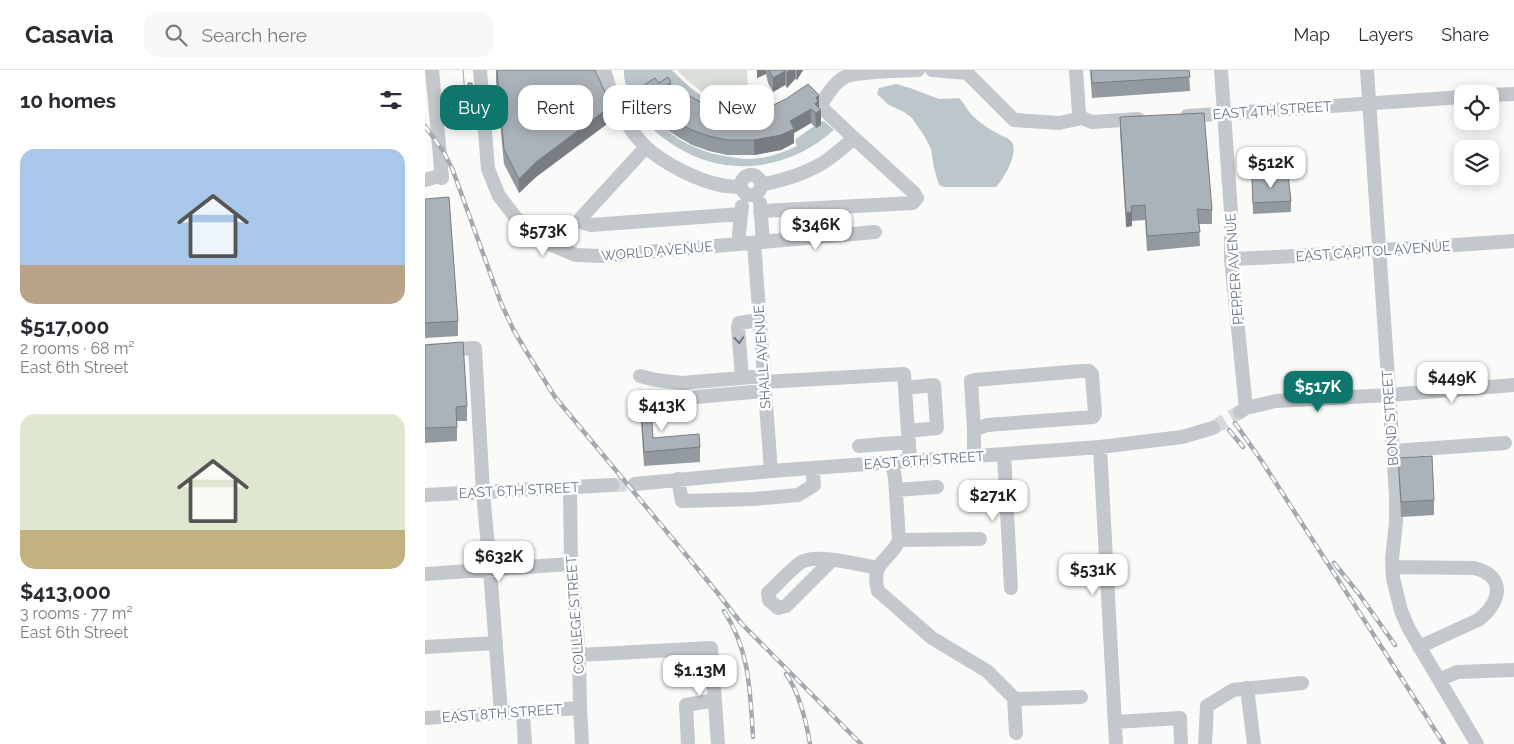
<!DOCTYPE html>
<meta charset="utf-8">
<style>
:root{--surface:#fff;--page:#f7f7f7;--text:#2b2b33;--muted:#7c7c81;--line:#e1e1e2;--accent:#0f766e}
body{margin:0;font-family:Raleway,sans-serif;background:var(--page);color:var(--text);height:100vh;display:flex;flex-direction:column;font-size:19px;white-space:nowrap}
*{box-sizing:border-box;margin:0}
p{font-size:16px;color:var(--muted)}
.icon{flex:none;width:28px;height:28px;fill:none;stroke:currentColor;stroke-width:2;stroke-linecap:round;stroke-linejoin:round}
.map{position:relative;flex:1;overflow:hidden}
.panel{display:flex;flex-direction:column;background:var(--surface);width:425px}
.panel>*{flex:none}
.top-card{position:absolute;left:15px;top:15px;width:475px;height:45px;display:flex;gap:10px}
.buttons{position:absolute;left:1029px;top:15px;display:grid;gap:10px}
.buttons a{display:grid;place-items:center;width:45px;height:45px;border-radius:10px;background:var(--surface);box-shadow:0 2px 12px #0003;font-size:25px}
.price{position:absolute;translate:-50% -42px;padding:0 11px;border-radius:10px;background:#fff;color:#222;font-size:16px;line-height:32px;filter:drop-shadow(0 1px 2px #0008)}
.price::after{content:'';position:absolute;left:50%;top:30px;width:15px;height:11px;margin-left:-8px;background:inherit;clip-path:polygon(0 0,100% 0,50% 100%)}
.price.current{background:var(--accent);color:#fff}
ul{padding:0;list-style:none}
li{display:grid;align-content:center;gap:10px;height:265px;padding:0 20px}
li span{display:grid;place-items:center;height:155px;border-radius:15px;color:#555}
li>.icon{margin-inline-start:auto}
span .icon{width:90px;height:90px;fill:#fffc;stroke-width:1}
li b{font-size:21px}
h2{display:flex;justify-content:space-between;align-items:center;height:60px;padding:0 20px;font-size:21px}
.chip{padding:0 18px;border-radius:15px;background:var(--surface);box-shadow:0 2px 12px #0003;font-size:18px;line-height:45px}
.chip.current{background:var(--accent);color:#fff}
header{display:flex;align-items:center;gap:30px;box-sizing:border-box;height:70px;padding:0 25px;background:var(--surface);border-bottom:1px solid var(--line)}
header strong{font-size:24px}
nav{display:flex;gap:28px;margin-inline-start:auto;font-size:18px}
.search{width:350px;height:45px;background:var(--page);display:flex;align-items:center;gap:12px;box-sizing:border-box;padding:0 18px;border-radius:15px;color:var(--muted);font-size:19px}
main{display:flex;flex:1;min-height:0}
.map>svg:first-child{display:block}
.green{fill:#dadfd7}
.water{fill:#bbc7cb}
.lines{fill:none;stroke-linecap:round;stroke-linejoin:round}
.minor-tunnel{stroke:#d5d9db;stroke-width:14;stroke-dasharray:14 7;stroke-linecap:butt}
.minor{stroke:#c3c8cc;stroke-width:14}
.tram{stroke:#a2aab0;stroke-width:1}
.rail-casing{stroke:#a2aab0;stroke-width:4.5}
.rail{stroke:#fff;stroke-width:2.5;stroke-dasharray:8;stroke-linecap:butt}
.wall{fill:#929a9f}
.shaded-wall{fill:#777d82}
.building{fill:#aab3b9;stroke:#777d82}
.oneway{stroke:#6a7a87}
.labels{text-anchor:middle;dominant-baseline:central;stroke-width:5;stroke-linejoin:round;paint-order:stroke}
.street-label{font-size:14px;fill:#657683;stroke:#fff}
</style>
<header>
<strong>Casavia</strong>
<div class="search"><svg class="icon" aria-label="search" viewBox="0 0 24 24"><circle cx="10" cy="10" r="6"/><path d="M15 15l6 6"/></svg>Search here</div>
<nav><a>Map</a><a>Layers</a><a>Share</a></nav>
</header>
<main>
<section class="panel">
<h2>10 homes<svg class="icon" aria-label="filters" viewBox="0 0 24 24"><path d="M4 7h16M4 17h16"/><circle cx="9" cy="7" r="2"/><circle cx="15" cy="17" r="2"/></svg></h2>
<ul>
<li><span style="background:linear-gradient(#a9c7e8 75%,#b9a48a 0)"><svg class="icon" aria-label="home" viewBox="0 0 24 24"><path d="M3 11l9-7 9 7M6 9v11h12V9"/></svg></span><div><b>$517,000</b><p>2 rooms · 68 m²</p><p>East 6th Street</p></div></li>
<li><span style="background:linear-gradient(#dfe7d0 75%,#c2b280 0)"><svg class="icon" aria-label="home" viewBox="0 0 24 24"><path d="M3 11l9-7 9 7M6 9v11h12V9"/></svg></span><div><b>$413,000</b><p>3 rooms · 77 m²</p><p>East 6th Street</p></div></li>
</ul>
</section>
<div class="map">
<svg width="1089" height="674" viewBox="0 0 1089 674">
<rect width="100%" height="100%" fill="#fafaf8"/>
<!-- green -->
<path class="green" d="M 252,0 L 322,0 L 324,36 C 317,36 310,35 304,34 C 286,31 263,13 252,0 Z"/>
<!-- water -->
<path class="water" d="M 199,0 L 247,0 C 266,19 287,39 315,40 L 316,50 L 306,53 L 229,22 L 215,30 C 235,61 264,80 300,86 C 308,87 316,89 323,89 C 340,89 357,83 372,76 L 370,70 L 372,68 L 395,52 L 399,51 L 409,60 C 364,100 302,109 250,76 C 236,67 223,57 214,42 C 207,30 198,15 199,0 Z
M 471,14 L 485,18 L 514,29 L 534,28 C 540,34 543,42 549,47 C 555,53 564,59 572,63 C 576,66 582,67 586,71 C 595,81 579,109 571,117 L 519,117 L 514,115 L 509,98 L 506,79 L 500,67 L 487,48 L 479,42 L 464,35 L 452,24 L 454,18 Z"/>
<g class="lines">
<!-- minor-tunnel -->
<path class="minor-tunnel" d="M 788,358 L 815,342
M 187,415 L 210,414"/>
<!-- minor -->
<path class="minor" d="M 7,0 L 17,108
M 55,0 L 63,99 L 74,126 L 95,153 L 119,172 L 151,185 L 175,186 L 450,162
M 179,0 C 187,28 200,57 221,77 C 238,93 273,111 296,115 C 302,117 309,116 315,117
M 507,0 L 542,3 L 589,50 L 634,53 L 657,48
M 651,0 L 654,44 L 657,48
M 796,0 L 806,142 L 806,189 L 821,338
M 942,0 L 971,425 L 971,452 L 967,489 L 968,508 L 976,541 L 984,559 L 1052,674
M 1065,25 L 1089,24
M 762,46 L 1038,27
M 657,48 L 667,52 L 713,49
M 429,68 L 395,36 C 401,27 408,14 418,8 C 430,1 477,1 493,0
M 221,77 L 155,149 L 156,152 L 166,155 L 316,144
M316 115a10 10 0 1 1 20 0a10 10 0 1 1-20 0Z
M 0,110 L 17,105
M 335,133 L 338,172
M 335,141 L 488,133 L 492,128 L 489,123 L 429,68 C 421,75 413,82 405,88 C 385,103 359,110 336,115
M 329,173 L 346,401
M 314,174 L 314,163 L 317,136
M 806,189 L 872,186 L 1089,171
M 0,281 L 50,278 L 58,422 L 65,499 L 76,643
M 215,306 L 231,310 L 257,313 L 339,306
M 317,308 L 313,257 L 314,253 L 334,250
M 339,312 L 479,304 L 485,390
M 480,318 L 509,315 L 512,358 L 483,361
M 271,327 L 340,321
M 815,342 L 821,338 L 851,331 L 964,325 L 1089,315
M 549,360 L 546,311 L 550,310 L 656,301 L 664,301 L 667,304 L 670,344 L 668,347 L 562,355 L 549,360 L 549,386
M 434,376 L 484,372
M 675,377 L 691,674
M 968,381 L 1080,373
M 579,384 L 586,518
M 467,392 L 470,408 L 474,470 C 465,492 445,490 453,521 L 507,568 L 562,601 L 589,628 L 595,629 L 656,627
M 253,409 L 257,431 L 329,429 L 373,425 L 389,415 L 387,398
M 210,414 L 346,401 L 675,377 L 757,367 L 788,358
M 145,417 L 146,494 L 154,585 L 155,638 L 157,674
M 471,420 L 512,417
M 0,425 L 187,415
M 474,470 L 555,469
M 407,490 L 361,536 L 353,538 L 344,530 L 343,523 C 353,514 363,502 375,493 C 389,482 435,495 453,498
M 968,497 L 1049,498 C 1082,506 1076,533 1053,550 L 994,577
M 0,504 L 146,494
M 0,577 L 71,573
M 154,585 L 286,578 L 293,674
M 1014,610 L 1032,602 L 1089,600
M 822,618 L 829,674
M 589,628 L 591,663
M 98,642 L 100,674
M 0,648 L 155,638
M 690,652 L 755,648 L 756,674
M 263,674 L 261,635 L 290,630
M 780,674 L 782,636 L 808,620 L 877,613"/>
<!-- tram -->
<path class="tram" d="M 38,0 L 43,60"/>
<!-- rail casing -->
<g class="rail-casing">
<path id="rail" d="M 0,56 L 18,81 L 27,98 L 76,233 L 88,259 L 101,281 L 130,327 L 291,521 L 316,553 L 436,674
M 810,353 L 838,393 L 1019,674
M 804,360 L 818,377
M 909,493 L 934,524 L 970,575
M 299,541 C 325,581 325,621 328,667
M 361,604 C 375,624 381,650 385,674"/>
</g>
<!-- rail -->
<use href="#rail" class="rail"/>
</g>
<!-- wall -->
<path class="wall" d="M 71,0 L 171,2 L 186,51 L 111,107 L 94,123 L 79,94 L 71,12 Z
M 332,0 L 378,0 L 372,10 L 370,9 L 362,18 L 360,15 L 348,22 L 343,13 L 341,4 L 332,8 Z
M 665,0 L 764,0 L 765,21 L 667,28 Z
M 43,13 L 47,13 L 48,33 L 43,33 Z
M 216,17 L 246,22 L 257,32 L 257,29 L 277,33 L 290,37 L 304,41 L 316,41 L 316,25 L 325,31 L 334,40 L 394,38 L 396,55 L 391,58 L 386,53 L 369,63 L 369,73 L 356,80 L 329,85 L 302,85 L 284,81 L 267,75 L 253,67 L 238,57 L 216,31 Z
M 695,47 L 787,140 L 787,154 L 774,154 L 775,176 L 722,181 L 720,150 L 707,151 L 707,156 L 701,157 L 695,62 Z
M 827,108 L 866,131 L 866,142 L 828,144 Z
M 0,129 L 33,251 L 33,266 L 0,268 Z
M 0,275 L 42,336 L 42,351 L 32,351 L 32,371 L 0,373 Z
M 215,322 L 228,368 L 275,377 L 275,392 L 219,396 L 215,337 Z
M 973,388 L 1009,430 L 1009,445 L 976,447 Z"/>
<!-- shaded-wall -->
<path class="shaded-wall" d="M 332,0 L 341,0 L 341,4 L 332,8 Z
M 365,0 L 370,0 L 370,9 L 362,18 L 362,3 Z
M 372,0 L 378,0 L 372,10 Z
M 360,1 L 360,15 L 348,22 L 348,8 Z
M 246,12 L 246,26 L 240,17 Z
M 394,25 L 394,40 L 396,40 L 396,55 L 391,58 L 390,34 L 391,28 Z
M 186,36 L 186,51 L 111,107 L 94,123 L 94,109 L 111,92 Z
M 386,39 L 386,53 L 369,63 L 369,73 L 356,80 L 329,85 L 329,70 L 365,51 Z
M 707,142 L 707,156 L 701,157 L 701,143 Z"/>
<!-- building -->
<path class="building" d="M 72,0 L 171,0 L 171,2 L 186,36 L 111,92 L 94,109 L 79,79 Z
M 344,0 L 365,0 L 362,3 L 360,1 L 348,8 Z
M 666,0 L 764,0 L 765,7 L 667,13 Z
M 243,7 L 246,12 L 240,17 L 257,32 L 259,31 L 257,29 L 261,24 L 277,33 L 290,37 L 304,41 L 321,41 L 320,34 L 317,34 L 316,25 L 325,25 L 325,31 L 329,31 L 331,23 L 334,23 L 333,40 L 342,38 L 361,29 L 383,14 L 394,25 L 391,28 L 393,31 L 390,34 L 396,40 L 391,43 L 386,39 L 365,51 L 369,59 L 356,65 L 329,70 L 302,70 L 284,66 L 267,60 L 253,53 L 238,42 L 216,17 L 230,8 L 234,13 Z
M 43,13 L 47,13 L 48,29 L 43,29 Z
M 779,43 L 787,140 L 772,139 L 775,162 L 722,166 L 720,135 L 706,136 L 707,142 L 701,143 L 695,47 Z
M 863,105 L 866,131 L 828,133 L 827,108 Z
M 24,127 L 33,251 L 0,253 L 0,129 Z
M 38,272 L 42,336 L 31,337 L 32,357 L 0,358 L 0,275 Z
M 215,322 L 225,322 L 228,368 L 274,364 L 275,377 L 219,382 Z
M 1007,386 L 1009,430 L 976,432 L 973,388 Z"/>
<!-- one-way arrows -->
<defs><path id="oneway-chevron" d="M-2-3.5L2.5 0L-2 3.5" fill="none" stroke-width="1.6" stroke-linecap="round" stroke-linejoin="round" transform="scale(1.25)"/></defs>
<use class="oneway" href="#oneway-chevron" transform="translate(314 270) rotate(86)"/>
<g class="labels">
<!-- street labels -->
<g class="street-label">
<text transform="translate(847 40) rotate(-4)">EAST 4TH STREET</text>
<text transform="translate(232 181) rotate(-5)">WORLD AVENUE</text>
<text transform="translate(948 181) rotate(-4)">EAST CAPITOL AVENUE</text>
<text transform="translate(809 199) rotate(-94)">PEPPER AVENUE</text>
<text transform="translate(337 287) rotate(-94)">SHALL AVENUE</text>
<text transform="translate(965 348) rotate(-94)">BOND STREET</text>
<text transform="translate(499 390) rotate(-4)">EAST 6TH STREET</text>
<text transform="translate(94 420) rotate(-3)">EAST 6TH STREET</text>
<text transform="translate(150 545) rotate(-94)">COLLEGE STREET</text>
<text transform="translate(77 643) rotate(-4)">EAST 8TH STREET</text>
</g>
</g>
</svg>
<div class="buttons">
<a><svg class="icon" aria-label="locate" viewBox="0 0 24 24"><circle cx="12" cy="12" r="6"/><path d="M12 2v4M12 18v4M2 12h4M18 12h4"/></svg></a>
<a><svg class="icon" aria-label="layers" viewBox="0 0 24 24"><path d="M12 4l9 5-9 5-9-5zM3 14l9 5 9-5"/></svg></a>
</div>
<b class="price" style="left:846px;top:119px">$512K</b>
<b class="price" style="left:391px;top:181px">$346K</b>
<b class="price" style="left:118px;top:187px">$573K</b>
<b class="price" style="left:1027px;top:334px">$449K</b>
<b class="price current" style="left:893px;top:343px">$517K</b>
<b class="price" style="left:237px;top:362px">$413K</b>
<b class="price" style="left:568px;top:452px">$271K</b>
<b class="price" style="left:74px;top:513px">$632K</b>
<b class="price" style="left:668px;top:526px">$531K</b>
<b class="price" style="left:275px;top:627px">$1.13M</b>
<div class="top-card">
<a class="chip current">Buy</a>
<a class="chip">Rent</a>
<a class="chip">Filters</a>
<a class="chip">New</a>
</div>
</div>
</main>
